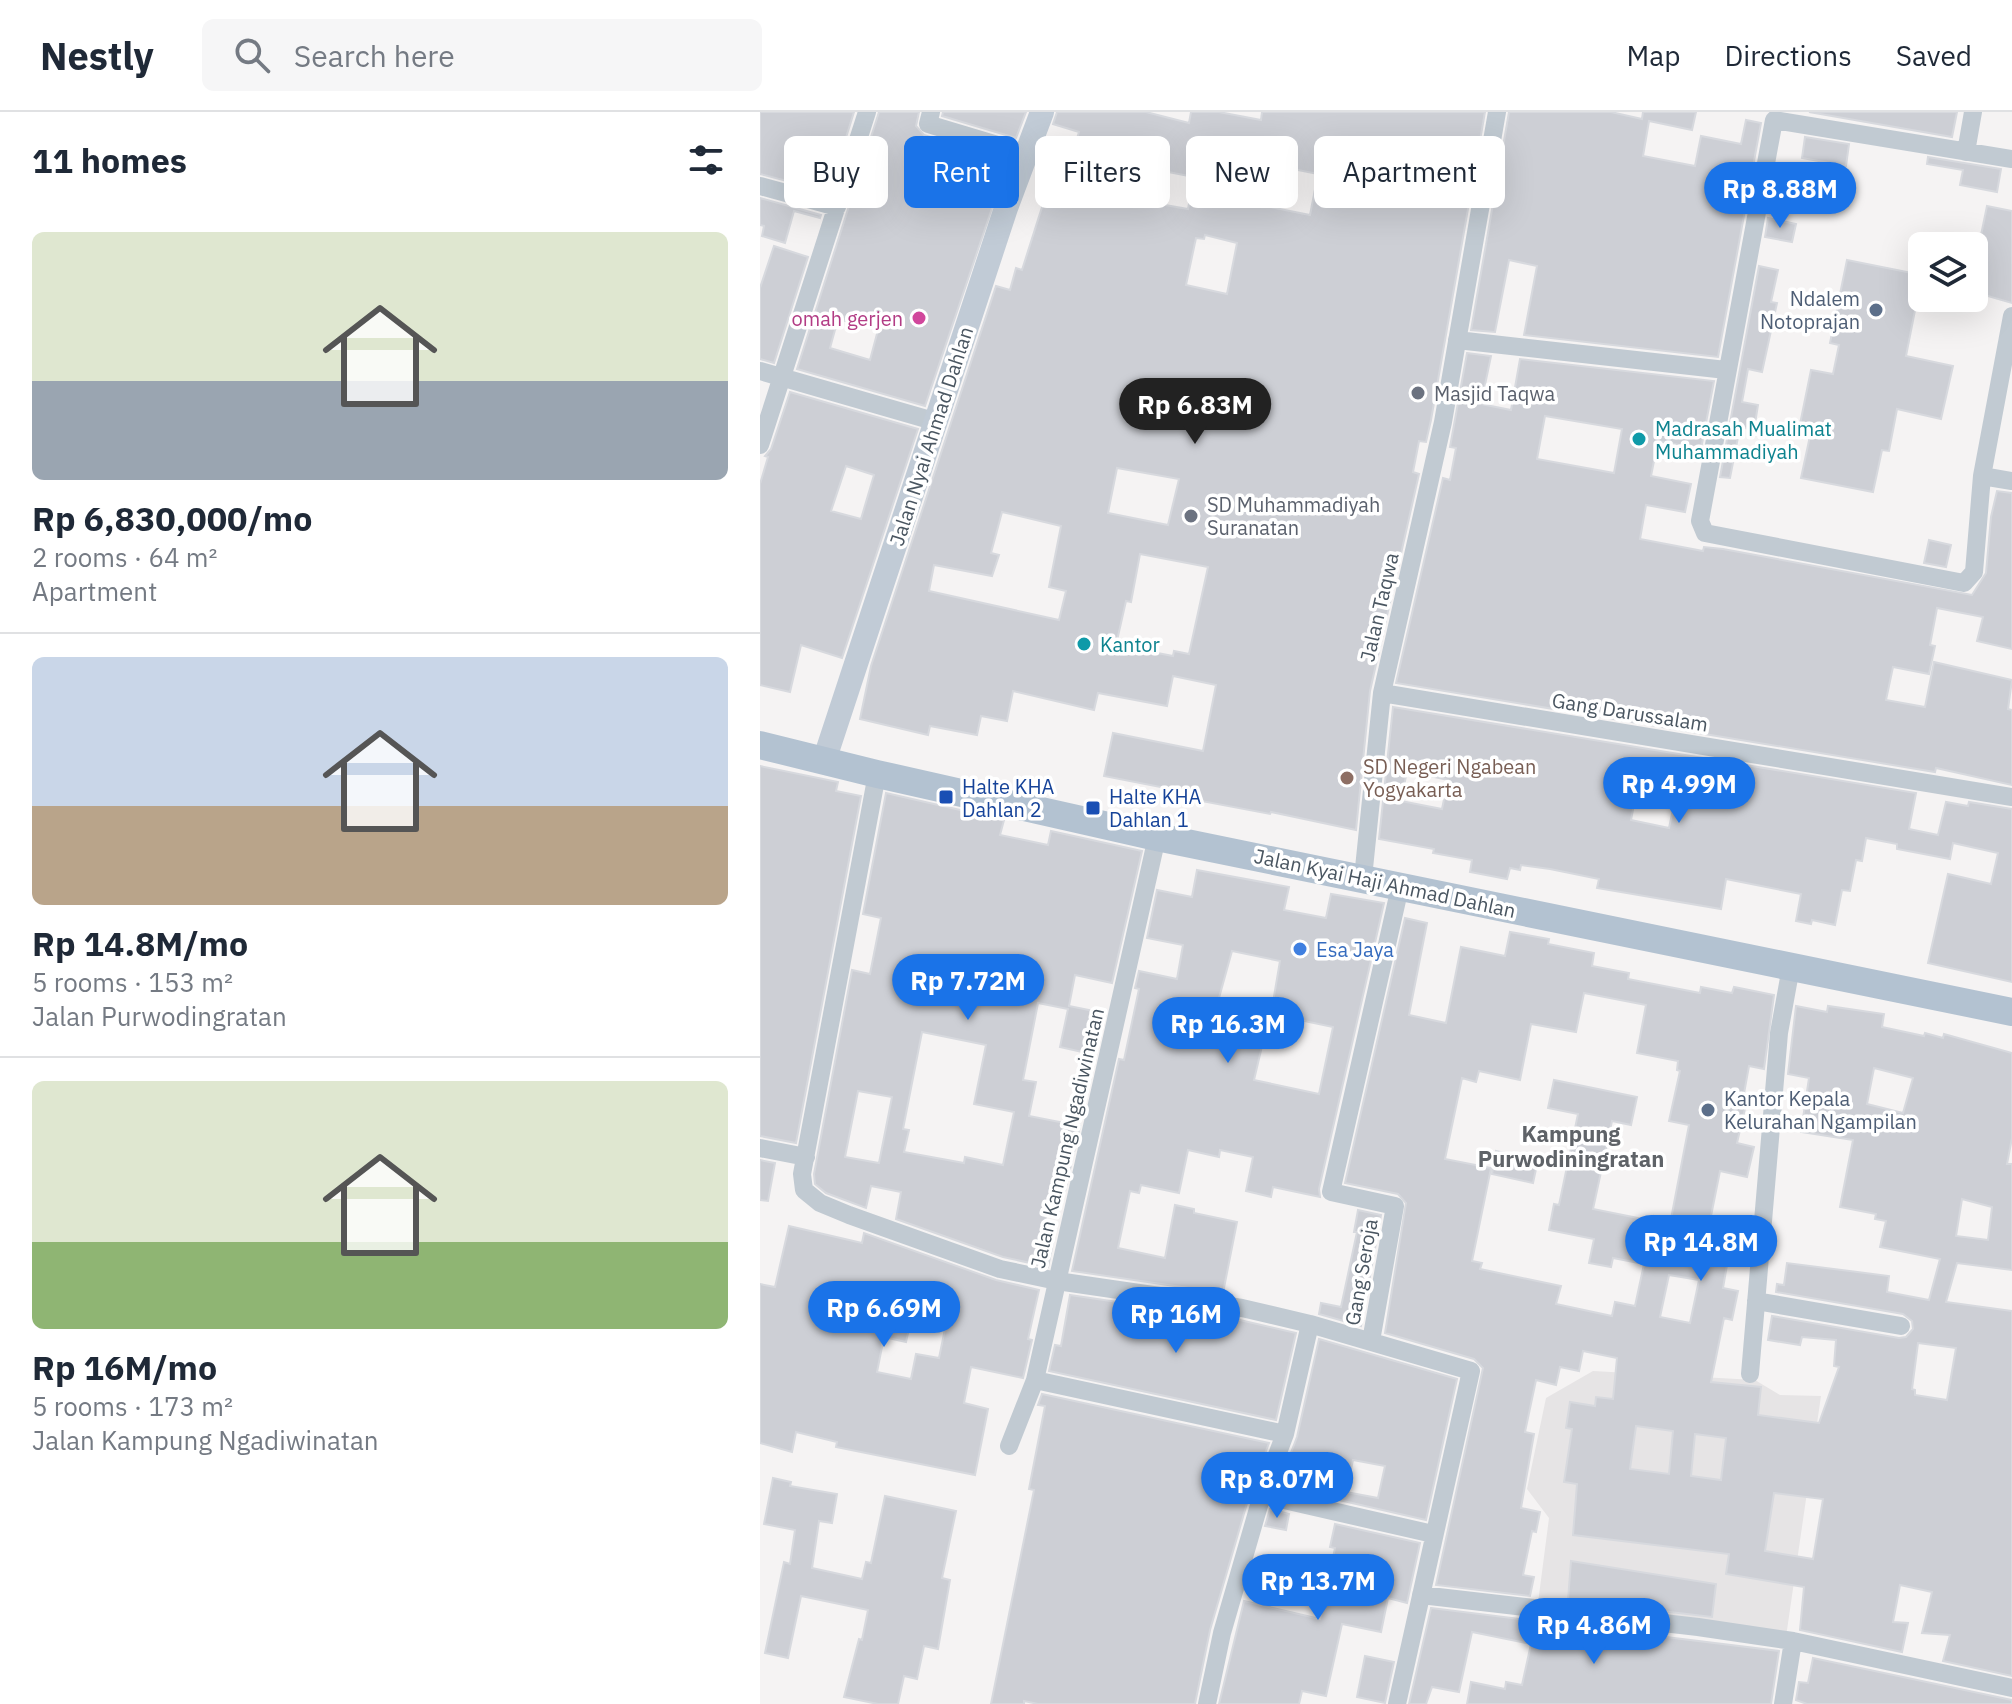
<!DOCTYPE html>
<meta charset="utf-8">
<style>
:root{--surface:#fff;--page:#f6f6f7;--text:#1f2937;--muted:#747a83;--line:#e0e1e3;--accent:#1a73e8}
body{margin:0;font-family:"IBM Plex Sans",sans-serif;background:var(--page);color:var(--text);height:100vh;display:flex;flex-direction:column;font-size:30px;white-space:nowrap}
*{box-sizing:border-box;margin:0}
p{font-size:26px;color:var(--muted)}
.icon{flex:none;width:44px;height:44px;fill:none;stroke:currentColor;stroke-width:2;stroke-linecap:round;stroke-linejoin:round}
.map{position:relative;flex:1;overflow:hidden}
.details{display:flex;flex-direction:column;background:var(--surface);width:760px}
.details>*{flex:none}
.banner{position:absolute;left:24px;top:24px;width:760px;height:72px;display:flex;gap:16px}
.tools{position:absolute;left:1148px;top:120px;display:grid;gap:16px}
.tools a{display:grid;place-items:center;width:80px;height:80px;border-radius:12px;background:var(--surface);box-shadow:0 8px 32px #0002;font-size:40px}
.price{position:absolute;translate:-50% -68px;padding:0 18px;border-radius:28px;background:var(--accent);color:#fff;font-size:26px;line-height:52px;filter:drop-shadow(0 2px 4px #0008)}
.price::after{content:'';position:absolute;left:50%;top:48px;width:24px;height:18px;margin-left:-12px;background:inherit;clip-path:polygon(0 0,100% 0,50% 100%)}
.price.active{background:#222;color:#fff}
ul{padding:0;list-style:none}
li{display:grid;align-content:center;gap:16px;height:424px;padding:0 32px}
li+li{border-top:2px solid var(--line)}
li span{display:grid;place-items:center;height:248px;border-radius:12px;color:#555}
li>.icon{margin-inline-start:auto}
span .icon{width:144px;height:144px;fill:#fffc;stroke-width:1}
li b{font-size:34px}
h2{display:flex;justify-content:space-between;align-items:center;height:96px;padding:0 32px;font-size:34px}
.tag{padding:0 28px;border-radius:12px;background:var(--surface);box-shadow:0 8px 32px #0002;font-size:28px;line-height:72px}
.tag.active{background:var(--accent);color:#fff}
header{display:flex;align-items:center;gap:48px;box-sizing:border-box;height:112px;padding:0 40px;background:var(--surface);border-bottom:2px solid var(--line)}
header strong{font-size:38px}
nav{display:flex;gap:44px;margin-inline-start:auto;font-size:28px}
.search{width:560px;height:72px;background:var(--page);display:flex;align-items:center;gap:20px;box-sizing:border-box;padding:0 28px;border-radius:12px;color:var(--muted);font-size:30px}
main{display:flex;flex:1;min-height:0}
.map>svg:first-child{display:block}
.education{fill:#e6e4e5}
.building{fill:#cdcfd5;stroke:#d7d9de;stroke-width:2;fill-rule:evenodd}
.lines{fill:none;stroke-linecap:round;stroke-linejoin:round}
.street{stroke:#c1cad2;stroke-width:18}
.secondary{stroke:#c1cbd6;stroke-width:24}
.primary{stroke:#b3c2d1;stroke-width:28}
.service-dot{fill:#5c6f8a;stroke:#fff;stroke-width:3}
.hotel-dot{fill:#d1479c;stroke:#fff;stroke-width:3}
.worship-dot{fill:#6b7280;stroke:#fff;stroke-width:3}
.culture-dot{fill:#0f9aa8;stroke:#fff;stroke-width:3}
.education-dot{fill:#8d6e63;stroke:#fff;stroke-width:3}
.transit-dot{fill:#1a4fb4;stroke:#fff;stroke-width:3}
.shop-dot{fill:#3f7fe0;stroke:#fff;stroke-width:3}
.labels{text-anchor:middle;dominant-baseline:central;stroke-width:7;stroke-linejoin:round;paint-order:stroke}
.service-label{font-size:20px;fill:#4e5e75;stroke:#fff;text-anchor:end}
.hotel-label{font-size:20px;fill:#b23c85;stroke:#fff;text-anchor:end}
.worship-label{font-size:20px;fill:#5b616d;stroke:#fff;text-anchor:start}
.culture-label{font-size:20px;fill:#0d838f;stroke:#fff;text-anchor:start}
.street-label{font-size:20px;fill:#4a5661;stroke:#fff}
.education-label{font-size:20px;fill:#785e54;stroke:#fff;text-anchor:start}
.transit-label{font-size:20px;fill:#164399;stroke:#fff;text-anchor:start}
.shop-label{font-size:20px;fill:#366cbe;stroke:#fff;text-anchor:start}
.neighbourhood-label{font-size:22px;font-weight:bold;fill:#5f6368;stroke:#fff}
</style>
<header>
<strong>Nestly</strong>
<div class="search"><svg class="icon" aria-label="search" viewBox="0 0 24 24"><circle cx="10" cy="10" r="6"/><path d="M15 15l6 6"/></svg>Search here</div>
<nav><a>Map</a><a>Directions</a><a>Saved</a></nav>
</header>
<main>
<section class="details">
<h2>11 homes<svg class="icon" aria-label="filters" viewBox="0 0 24 24"><path d="M4 7h16M4 17h16"/><circle cx="9" cy="7" r="2"/><circle cx="15" cy="17" r="2"/></svg></h2>
<ul>
<li><span style="background:linear-gradient(#dfe7d0 60%,#9aa5b1 0)"><svg class="icon" aria-label="home" viewBox="0 0 24 24"><path d="M3 11l9-7 9 7M6 9v11h12V9"/></svg></span><div><b>Rp 6,830,000/mo</b><p>2 rooms · 64 m²</p><p>Apartment</p></div></li>
<li><span style="background:linear-gradient(#c9d6e8 60%,#b9a48a 0)"><svg class="icon" aria-label="home" viewBox="0 0 24 24"><path d="M3 11l9-7 9 7M6 9v11h12V9"/></svg></span><div><b>Rp 14.8M/mo</b><p>5 rooms · 153 m²</p><p>Jalan Purwodingratan</p></div></li>
<li><span style="background:linear-gradient(#dfe7d0 65%,#8fb573 0)"><svg class="icon" aria-label="home" viewBox="0 0 24 24"><path d="M3 11l9-7 9 7M6 9v11h12V9"/></svg></span><div><b>Rp 16M/mo</b><p>5 rooms · 173 m²</p><p>Jalan Kampung Ngadiwinatan</p></div></li>
</ul>
</section>
<div class="map">
<svg width="1252" height="1592" viewBox="0 0 1252 1592">
<rect width="100%" height="100%" fill="#f5f3f3"/>
<!-- education -->
<path class="education" d="M 833,1259 L 995,1268 L 1020,1283 L 1061,1284 L 1026,1525 L 778,1491 L 789,1406 L 767,1377 L 786,1286 Z"/>
<!-- building -->
<path class="building" d="M 0,0 L 94,0 L 69,80 L 0,62 Z
M 119,0 L 159,0 L 156,14 L 164,23 L 248,49 L 165,294 L 37,257 ZM 78,207 L 118,218 L 110,248 L 70,236 Z
M 183,0 L 266,0 L 256,26 L 182,4 Z
M 297,0 L 386,0 L 429,11 L 431,0 L 459,0 L 501,8 L 502,0 L 725,0 L 671,308 L 666,330 L 659,329 L 653,360 L 659,362 L 610,579 L 596,718 L 511,700 L 510,702 L 415,684 L 416,678 L 344,664 L 353,621 L 443,639 L 456,573 L 413,564 L 407,594 L 338,581 L 334,598 L 253,579 L 247,609 L 221,604 L 217,623 L 170,614 L 168,623 L 100,607 L 111,554 L 236,174 L 250,178 L 256,156 L 262,158 L 296,51 L 308,55 L 319,20 L 293,12 ZM 513,53 L 558,62 L 550,103 L 505,94 ZM 398,58 L 434,65 L 428,97 L 388,90 ZM 445,123 L 477,131 L 467,182 L 426,173 L 436,126 L 444,127 ZM 357,356 L 419,367 L 408,413 L 348,401 ZM 242,400 L 301,414 L 289,475 L 306,479 L 299,508 L 169,479 L 174,453 L 232,464 L 239,443 L 231,441 ZM 380,442 L 448,455 L 429,542 L 414,539 L 413,544 L 356,533 L 366,489 L 371,490 Z
M 749,0 L 851,0 L 882,7 L 883,0 L 936,0 L 932,18 L 889,9 L 883,44 L 935,54 L 941,24 L 981,32 L 986,8 L 1001,11 L 958,245 L 764,223 L 777,154 L 749,148 L 735,220 L 711,218 Z
M 1049,0 L 1197,0 L 1192,25 Z
M 1045,25 L 1089,32 L 1086,54 L 1042,46 Z
M 1168,45 L 1241,57 L 1237,80 L 1200,73 L 1203,58 L 1167,52 Z
M 0,86 L 61,103 L 60,106 L 34,99 L 25,131 L 2,124 L 4,114 L 0,113 Z
M 1227,94 L 1252,99 L 1252,191 L 1214,180 L 1214,157 Z
M 1008,106 L 1036,112 L 1032,130 L 1005,125 Z
M 14,134 L 48,145 L 14,251 L 0,247 L 0,176 Z
M 1087,148 L 1162,163 L 1146,244 L 1193,254 L 1181,307 L 1137,297 L 1129,339 L 1122,338 L 1113,380 L 1041,366 L 1050,324 L 1038,322 L 1051,258 L 1073,262 L 1079,233 L 1070,231 Z
M 999,154 L 1018,158 L 1011,190 L 1017,191 L 1002,260 L 988,257 L 982,290 L 998,293 L 994,318 L 980,315 L 970,366 L 960,365 Z
M 707,241 L 731,244 L 721,292 L 751,298 L 760,247 L 954,269 L 941,337 L 898,329 L 891,364 L 931,372 L 925,400 L 886,393 L 880,427 L 943,439 L 944,435 L 963,437 L 1212,483 L 1226,461 L 1231,405 L 1237,379 L 1252,381 L 1252,537 L 1217,529 L 1223,505 L 1177,496 L 1170,533 L 1175,534 L 1169,562 L 1133,555 L 1126,588 L 1165,595 L 1174,550 L 1252,568 L 1248,597 L 1252,598 L 1252,673 L 1176,656 L 1175,660 L 636,571 L 683,366 L 690,368 L 696,336 L 690,335 ZM 785,304 L 862,317 L 854,361 L 777,347 Z
M 30,280 L 158,317 L 82,546 L 41,533 L 30,580 L 0,573 L 0,372 L 8,345 L 5,344 L 11,337 ZM 86,354 L 114,363 L 101,407 L 71,399 Z
M 1169,428 L 1191,433 L 1186,455 L 1164,451 Z
M 633,595 L 1156,681 L 1149,717 L 1178,723 L 1186,690 L 1208,694 L 1209,690 L 1252,697 L 1252,870 L 1168,851 L 1188,762 L 1231,772 L 1238,741 L 1193,731 L 1190,747 L 1137,737 L 1137,732 L 1106,726 L 1102,749 L 1096,748 L 1090,779 L 1082,778 L 1075,813 L 1052,808 L 1051,812 L 1036,809 L 1041,782 L 966,767 L 961,797 L 837,776 L 839,767 L 790,757 L 761,753 L 760,758 L 750,756 L 747,767 L 710,760 L 712,748 L 673,741 L 674,737 L 619,727 ZM 882,651 L 921,659 L 909,716 L 871,708 ZM 647,659 L 688,668 L 682,697 L 641,689 Z
M 0,654 L 78,670 L 76,679 L 101,684 L 36,1031 L 0,1024 Z
M 126,681 L 244,708 L 240,723 L 288,733 L 291,719 L 382,739 L 352,871 L 315,863 L 309,894 L 339,900 L 331,942 L 300,935 L 308,897 L 278,891 L 263,968 L 276,970 L 269,1004 L 320,1014 L 305,1079 L 292,1076 L 281,1128 L 293,1131 L 288,1155 L 243,1145 L 136,1107 L 141,1080 L 111,1074 L 106,1096 L 66,1081 L 55,1072 L 54,1062 L 92,858 L 110,862 L 121,806 L 103,802 ZM 162,920 L 226,933 L 214,992 L 254,1000 L 243,1053 L 205,1045 L 204,1051 L 144,1040 L 149,1018 L 143,1017 ZM 98,979 L 132,985 L 119,1051 L 85,1045 Z
M 437,758 L 529,775 L 524,798 L 566,806 L 571,782 L 624,791 L 559,1077 L 560,1085 L 513,1075 L 511,1085 L 486,1079 L 493,1045 L 460,1038 L 459,1045 L 428,1038 L 419,1081 L 381,1073 L 379,1081 L 370,1079 L 358,1136 L 405,1146 L 415,1093 L 434,1097 L 434,1101 L 477,1110 L 463,1181 L 312,1159 L 359,947 L 364,948 L 379,877 L 375,876 L 379,859 L 417,867 L 423,833 L 387,826 L 397,778 L 432,785 ZM 472,839 L 520,849 L 511,902 L 573,915 L 559,982 L 494,968 L 511,896 L 459,886 Z
M 645,806 L 667,811 L 649,903 L 686,911 L 701,835 L 745,844 L 750,820 L 789,827 L 788,832 L 834,841 L 832,854 L 869,861 L 868,867 L 940,881 L 941,875 L 972,881 L 974,875 L 1014,883 L 1004,957 L 989,954 L 983,987 L 987,988 L 977,1031 L 994,1035 L 987,1065 L 960,1059 L 950,1109 L 983,1115 L 979,1138 L 970,1136 L 963,1176 L 978,1179 L 972,1208 L 964,1206 L 951,1270 L 1001,1275 L 998,1303 L 1059,1311 L 1079,1255 L 1074,1254 L 1076,1228 L 1042,1225 L 1040,1233 L 1008,1228 L 1012,1204 L 1139,1226 L 1146,1225 L 1153,1217 L 1152,1209 L 1143,1202 L 1016,1180 L 1017,1172 L 1024,1173 L 1027,1151 L 1129,1164 L 1127,1180 L 1169,1188 L 1180,1147 L 1120,1135 L 1126,1109 L 1115,1107 L 1116,1102 L 1080,1095 L 1093,1028 L 1041,1020 L 1049,966 L 1028,962 L 1036,894 L 1067,900 L 1068,894 L 1124,902 L 1122,915 L 1164,924 L 1165,921 L 1183,926 L 1184,922 L 1252,941 L 1252,1026 L 1247,1052 L 1252,1052 L 1252,1158 L 1197,1151 L 1186,1190 L 1252,1199 L 1252,1564 L 1183,1549 L 1190,1523 L 1162,1521 L 1172,1480 L 1140,1473 L 1133,1510 L 1148,1511 L 1142,1540 L 1040,1518 L 1044,1475 L 966,1462 L 969,1442 L 813,1423 L 817,1372 L 804,1370 L 812,1317 L 806,1316 L 810,1290 L 835,1294 L 836,1285 L 853,1287 L 857,1246 L 823,1239 L 819,1259 L 800,1255 L 796,1273 L 776,1268 L 765,1320 L 774,1322 L 761,1396 L 780,1400 L 776,1420 L 772,1419 L 763,1463 L 774,1465 L 770,1484 L 676,1473 L 723,1256 L 714,1247 L 625,1221 L 646,1091 L 638,1082 L 585,1071 ZM 824,881 L 886,893 L 877,941 L 918,949 L 917,958 L 920,959 L 909,1009 L 929,1013 L 911,1107 L 894,1104 L 893,1109 L 833,1097 L 852,1009 L 871,1013 L 877,985 L 794,968 L 788,996 L 818,1002 L 799,1093 L 794,1092 L 789,1118 L 834,1127 L 829,1151 L 851,1155 L 853,1146 L 884,1152 L 875,1194 L 855,1190 L 852,1204 L 796,1192 L 801,1174 L 720,1157 L 722,1151 L 712,1149 L 731,1056 L 685,1047 L 702,966 L 716,970 L 719,959 L 760,968 L 771,912 L 816,920 ZM 1114,956 L 1153,966 L 1143,1001 L 1107,992 ZM 1202,1087 L 1232,1095 L 1228,1128 L 1196,1124 ZM 909,1163 L 939,1168 L 930,1211 L 900,1205 ZM 1158,1231 L 1196,1236 L 1187,1288 L 1155,1283 L 1155,1278 L 1152,1277 ZM 876,1314 L 913,1319 L 909,1362 L 870,1357 ZM 935,1322 L 966,1326 L 961,1368 L 931,1364 ZM 1014,1381 L 1063,1387 L 1053,1447 L 1005,1439 Z
M 736,1039 L 778,1048 L 773,1071 L 732,1062 Z
M 0,1048 L 15,1051 L 8,1089 L 0,1088 Z
M 598,1098 L 621,1103 L 601,1214 L 559,1202 L 561,1191 L 581,1195 L 597,1120 L 594,1120 Z
M 29,1114 L 102,1131 L 104,1121 L 236,1168 L 279,1178 L 268,1227 L 272,1228 L 263,1266 L 211,1255 L 204,1291 L 228,1297 L 215,1363 L 76,1335 L 77,1330 L 36,1320 L 32,1340 L 0,1331 L 0,1172 L 15,1175 ZM 153,1200 L 187,1207 L 179,1246 L 156,1242 L 151,1267 L 117,1260 L 124,1225 L 146,1230 Z
M 310,1183 L 480,1208 L 536,1221 L 516,1308 L 289,1259 L 295,1233 L 301,1234 Z
M 559,1227 L 697,1267 L 666,1408 L 518,1374 L 537,1325 ZM 593,1348 L 625,1354 L 618,1386 L 586,1380 Z
M 282,1282 L 509,1331 L 490,1381 L 450,1518 L 435,1592 L 278,1592 L 264,1589 L 264,1592 L 231,1592 L 274,1378 L 269,1377 L 285,1294 L 278,1293 Z
M 13,1366 L 31,1370 L 30,1374 L 77,1382 L 72,1411 L 59,1409 L 52,1456 L 102,1467 L 106,1450 L 111,1451 L 125,1384 L 196,1399 L 182,1466 L 190,1468 L 178,1537 L 164,1534 L 157,1567 L 144,1564 L 138,1592 L 118,1592 L 84,1585 L 99,1527 L 102,1528 L 108,1498 L 41,1484 L 28,1546 L 5,1541 L 24,1450 L 30,1452 L 35,1418 L 4,1412 Z
M 510,1397 L 529,1402 L 526,1418 L 505,1414 Z
M 575,1412 L 660,1431 L 647,1491 L 628,1486 L 621,1520 L 582,1512 L 566,1584 L 542,1579 L 539,1592 L 459,1592 L 484,1489 L 560,1507 L 575,1436 L 570,1435 Z
M 811,1449 L 956,1472 L 952,1505 L 808,1488 Z
M 671,1496 L 1019,1539 L 1011,1592 L 707,1592 L 711,1570 L 745,1577 L 746,1570 L 762,1573 L 771,1532 L 712,1520 L 699,1580 L 672,1575 L 666,1592 L 649,1592 Z
M 605,1544 L 634,1550 L 625,1591 L 597,1585 Z
M 1053,1546 L 1252,1588 L 1252,1592 L 1047,1592 L 1036,1588 L 1039,1570 L 1048,1571 Z"/>
<g class="lines">
<!-- street -->
<path class="street" d="M 171,0 L 168,12 L 267,42
M 1206,40 L 1213,0
M 1252,47 L 1014,8 L 940,409 L 945,421 L 1204,471 L 1214,460 L 1222,364 L 1252,204
M 0,74 L 77,95
M 697,228 L 966,258
M 0,259 L 177,310
M 0,333 L 107,0
M 1222,364 L 1252,369
M 622,581 L 1252,685
M 117,662 L 42,1062 L 44,1078 L 60,1091 L 89,1103 L 240,1157 L 297,1169 L 482,1196 L 550,1212 L 711,1259 L 637,1592
M 603,766 L 622,581 L 683,310 L 737,0
M 0,1036 L 46,1045
M 996,1189 L 1141,1214
M 611,1229 L 635,1094 L 571,1080 L 640,775
M 990,1262 L 1019,921 L 1031,855
M 275,1268 L 525,1322
M 249,1334 L 275,1268 L 397,725
M 501,1385 L 525,1322 L 550,1212
M 661,1483 L 938,1515 L 1033,1529 L 1252,1576
M 447,1592 L 462,1521 L 502,1383 L 673,1422
M 1023,1592 L 1033,1529"/>
<!-- secondary -->
<path class="secondary" d="M 64,649 L 246,96 L 282,0"/>
<!-- primary -->
<path class="primary" d="M 0,633 L 117,662 L 397,725 L 1252,900"/>
</g>
<!-- markers -->
<g class="service-dot">
<circle cx="1116" cy="198" r="8"/>
<circle cx="948" cy="998" r="8"/>
</g>
<circle class="hotel-dot" cx="159" cy="206" r="8"/>
<g class="worship-dot">
<circle cx="658" cy="281" r="8"/>
<circle cx="431" cy="404" r="8"/>
</g>
<g class="culture-dot">
<circle cx="879" cy="327" r="8"/>
<circle cx="324" cy="532" r="8"/>
</g>
<circle class="education-dot" cx="587" cy="666" r="8"/>
<g class="transit-dot">
<rect x="178" y="677" width="16" height="16" rx="4"/>
<rect x="325" y="688" width="16" height="16" rx="4"/>
</g>
<circle class="shop-dot" cx="540" cy="837" r="8"/>
<g class="labels">
<!-- service labels -->
<g class="service-label">
<text x="1100" y="186">Ndalem<tspan x="1100" dy="23">Notoprajan</tspan></text>
<text x="964" y="986" text-anchor="start">Kantor Kepala<tspan x="964" dy="23">Kelurahan Ngampilan</tspan></text>
</g>
<!-- hotel labels -->
<g class="hotel-label">
<text x="143" y="206">omah gerjen</text>
</g>
<!-- worship labels -->
<g class="worship-label">
<text x="674" y="281">Masjid Taqwa</text>
<text x="447" y="392">SD Muhammadiyah<tspan x="447" dy="23">Suranatan</tspan></text>
</g>
<!-- culture labels -->
<g class="culture-label">
<text x="895" y="316">Madrasah Mualimat<tspan x="895" dy="23">Muhammadiyah</tspan></text>
<text x="340" y="532">Kantor</text>
</g>
<!-- street labels -->
<g class="street-label">
<text transform="translate(171 324) rotate(-72)">Jalan Nyai Ahmad Dahlan</text>
<text transform="translate(619 495) rotate(-77)">Jalan Taqwa</text>
<text transform="translate(870 600) rotate(9)">Gang Darussalam</text>
<text transform="translate(625 771) rotate(12)">Jalan Kyai Haji Ahmad Dahlan</text>
<text transform="translate(307 1026) rotate(-77)">Jalan Kampung Ngadiwinatan</text>
<text transform="translate(601 1160) rotate(-80)">Gang Seroja</text>
</g>
<!-- education labels -->
<g class="education-label">
<text x="603" y="654">SD Negeri Ngabean<tspan x="603" dy="23">Yogyakarta</tspan></text>
</g>
<!-- transit labels -->
<g class="transit-label">
<text x="202" y="674">Halte KHA<tspan x="202" dy="23">Dahlan 2</tspan></text>
<text x="349" y="684">Halte KHA<tspan x="349" dy="23">Dahlan 1</tspan></text>
</g>
<!-- shop labels -->
<g class="shop-label">
<text x="556" y="837">Esa Jaya</text>
</g>
<!-- neighbourhood labels -->
<g class="neighbourhood-label">
<text x="811" y="1021">Kampung<tspan x="811" dy="25">Purwodiningratan</tspan></text>
</g>
</g>
</svg>
<div class="tools">
<a><svg class="icon" aria-label="layers" viewBox="0 0 24 24"><path d="M12 4l9 5-9 5-9-5zM3 14l9 5 9-5"/></svg></a>
</div>
<b class="price" style="left:1020px;top:118px">Rp 8.88M</b>
<b class="price active" style="left:435px;top:334px">Rp 6.83M</b>
<b class="price" style="left:919px;top:713px">Rp 4.99M</b>
<b class="price" style="left:208px;top:910px">Rp 7.72M</b>
<b class="price" style="left:468px;top:953px">Rp 16.3M</b>
<b class="price" style="left:941px;top:1171px">Rp 14.8M</b>
<b class="price" style="left:124px;top:1237px">Rp 6.69M</b>
<b class="price" style="left:416px;top:1243px">Rp 16M</b>
<b class="price" style="left:517px;top:1408px">Rp 8.07M</b>
<b class="price" style="left:558px;top:1510px">Rp 13.7M</b>
<b class="price" style="left:834px;top:1554px">Rp 4.86M</b>
<div class="banner">
<a class="tag">Buy</a>
<a class="tag active">Rent</a>
<a class="tag">Filters</a>
<a class="tag">New</a>
<a class="tag">Apartment</a>
</div>
</div>
</main>
